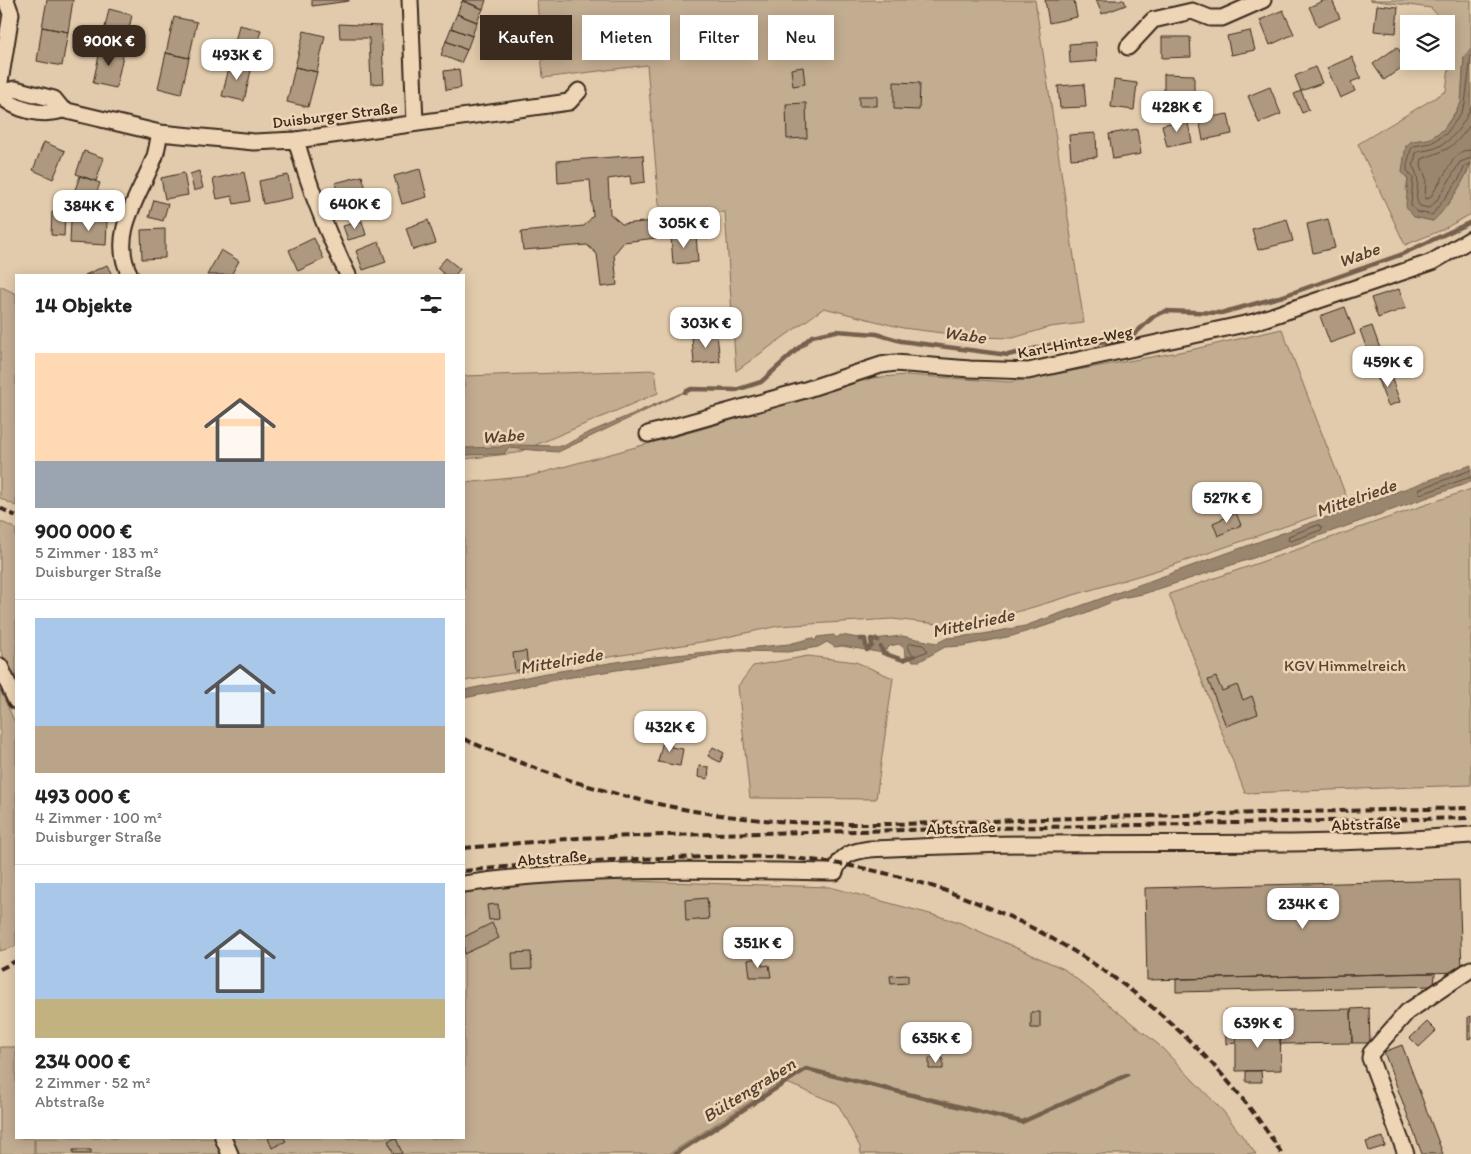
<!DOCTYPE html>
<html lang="de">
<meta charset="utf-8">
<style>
:root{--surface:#fff;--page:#f2f2f2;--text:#222;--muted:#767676;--line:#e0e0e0;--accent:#3b2a1e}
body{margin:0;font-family:Itim,sans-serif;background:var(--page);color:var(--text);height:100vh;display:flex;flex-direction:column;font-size:19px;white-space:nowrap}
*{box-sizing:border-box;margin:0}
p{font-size:16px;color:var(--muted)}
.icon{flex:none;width:28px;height:28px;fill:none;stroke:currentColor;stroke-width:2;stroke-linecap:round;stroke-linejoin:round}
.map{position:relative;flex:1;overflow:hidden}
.sheet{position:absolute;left:15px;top:274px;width:450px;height:865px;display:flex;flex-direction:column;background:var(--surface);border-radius:0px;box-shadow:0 2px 12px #0003}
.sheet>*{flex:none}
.top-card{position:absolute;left:480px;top:15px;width:475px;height:45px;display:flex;gap:10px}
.controls{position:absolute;left:1400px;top:15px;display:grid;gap:10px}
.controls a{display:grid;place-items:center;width:55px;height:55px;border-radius:0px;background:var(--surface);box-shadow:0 2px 12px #0003;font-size:25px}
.price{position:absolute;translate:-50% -42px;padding:0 11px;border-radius:10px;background:#fff;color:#222;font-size:16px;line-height:32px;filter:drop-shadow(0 1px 2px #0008)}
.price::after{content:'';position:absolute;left:50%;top:30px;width:15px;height:11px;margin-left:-8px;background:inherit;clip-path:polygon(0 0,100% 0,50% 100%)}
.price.selected{background:var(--accent);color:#fff}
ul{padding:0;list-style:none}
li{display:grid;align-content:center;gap:10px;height:265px;padding:0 20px}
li+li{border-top:1px solid var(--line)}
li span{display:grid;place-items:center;height:155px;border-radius:0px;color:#555}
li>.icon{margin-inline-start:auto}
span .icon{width:90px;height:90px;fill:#fffc;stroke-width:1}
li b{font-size:21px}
h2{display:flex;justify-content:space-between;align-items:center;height:60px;padding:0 20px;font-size:21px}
.pill{padding:0 18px;border-radius:0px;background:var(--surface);box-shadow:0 2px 12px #0003;font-size:18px;line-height:45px}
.pill.selected{background:var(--accent);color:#fff}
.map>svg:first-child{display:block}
.green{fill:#c3ad91;stroke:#7f6c58}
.water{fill:#9a856e;stroke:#74614e}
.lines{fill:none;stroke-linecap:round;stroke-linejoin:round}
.shore{stroke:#614e3e;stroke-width:1}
.stream{stroke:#74614e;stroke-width:4.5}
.building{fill:#ae9980;stroke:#3b2a1e}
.minor-casing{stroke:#3b2a1e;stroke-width:19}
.minor{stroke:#edd5b5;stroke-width:15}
.rail{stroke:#3b2a1e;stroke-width:4;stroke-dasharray:8 4;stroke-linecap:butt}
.labels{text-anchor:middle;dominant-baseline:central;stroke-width:5;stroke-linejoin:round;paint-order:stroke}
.street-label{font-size:16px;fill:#3b2a1e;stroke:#edd5b5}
.park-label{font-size:16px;fill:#564435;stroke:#edd5b5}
.water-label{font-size:18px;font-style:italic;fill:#534132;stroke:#edd5b5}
</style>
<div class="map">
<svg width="1471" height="1154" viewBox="0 0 1471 1154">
<rect width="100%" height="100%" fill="#e2cbac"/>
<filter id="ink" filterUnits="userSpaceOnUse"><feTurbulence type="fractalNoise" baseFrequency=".02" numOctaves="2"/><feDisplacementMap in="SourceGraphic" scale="10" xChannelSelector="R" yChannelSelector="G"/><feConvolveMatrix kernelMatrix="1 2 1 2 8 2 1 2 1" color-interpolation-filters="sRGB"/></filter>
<g filter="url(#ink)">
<!-- green -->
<path class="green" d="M 537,0 L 1035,0 L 1084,323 L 1050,327 L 1013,338 L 974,337 L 903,328 L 824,308 L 736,371 L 725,212 L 660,216 L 647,65 L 543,78 Z
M 1369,0 L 1471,0 L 1471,48 L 1464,57 L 1461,103 L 1443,130 L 1429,139 L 1412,141 L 1406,146 L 1402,172 L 1408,179 L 1406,190 L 1414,217 L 1433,221 C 1449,204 1464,184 1471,162 L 1471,214 L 1442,230 L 1405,245 L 1358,144 L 1446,91 L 1453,33 L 1431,8 Z
M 0,286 L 16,294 L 16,506 L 0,498 Z
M 1282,329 L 1349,504 L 1168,567 L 966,627 L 892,619 L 778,626 L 713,640 L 464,681 L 464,483 L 530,476 L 698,430 L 872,378 L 905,375 L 1010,382 L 1190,350 Z
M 655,370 L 658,393 L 517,453 L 464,459 L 464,376 Z
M 1471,489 L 1471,785 L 1245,793 L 1169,594 Z
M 0,521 L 16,529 L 16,683 L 0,649 Z
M 808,656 L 856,662 L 893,678 L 876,799 L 750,798 L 738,686 L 753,666 Z
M 0,690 L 16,725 L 16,946 L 0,951 Z
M 597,880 L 830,887 L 956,921 L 1064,969 L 1159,1045 L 1223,1111 L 1256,1154 L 861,1154 L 860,1147 L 838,1104 L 782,1081 L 669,1154 L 35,1154 L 35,1138 L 464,1138 L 464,892 L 499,886 Z
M 0,1047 L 16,1047 L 16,1138 L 34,1138 L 34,1154 L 0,1154 Z"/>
<!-- water -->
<path class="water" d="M 1471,48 L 1471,162 C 1465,180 1447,209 1433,221 L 1414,217 L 1406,207 L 1408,179 L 1402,172 L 1406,146 L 1412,141 L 1429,139 L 1443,130 L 1456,112 L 1461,103 L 1464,57 Z
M 691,389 L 558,452 L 508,448 L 504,454 L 464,455 L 464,448 L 501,447 L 507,442 L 513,445 L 564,446 L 583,435 Z
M 1471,465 L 1471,482 L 1296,544 L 1143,594 L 1121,598 L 1078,616 L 1012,636 L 962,646 L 945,647 L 920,661 L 913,661 L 905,655 L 904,648 L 899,644 L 890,646 L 883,653 L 842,646 L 835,647 L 827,642 L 818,647 L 788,652 L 738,651 L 566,678 L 464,698 L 464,690 L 541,674 L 635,659 L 789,644 L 812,638 L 815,641 L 817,637 L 834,635 L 836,638 L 841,635 L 865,639 L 868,650 L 872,646 L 871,641 L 873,639 L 902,636 L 937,643 L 947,638 L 983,634 L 1025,626 Z"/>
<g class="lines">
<!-- shore -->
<path class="shore" d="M 1471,56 L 1465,104 L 1460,115 L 1446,134 L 1431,143 L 1414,146 L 1411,149 L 1407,165 L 1407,170 L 1413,178 L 1411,205 L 1417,212 L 1432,215 L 1459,179 L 1465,166 L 1471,164
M 1471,107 C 1464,124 1451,144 1432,149 C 1426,151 1421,150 1416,153 L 1413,167 C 1424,183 1411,195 1420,206 L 1429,208 C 1438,203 1454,171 1460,162 L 1471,158
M 1471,124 C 1452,149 1451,148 1422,159 L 1421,165 L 1426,178 L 1425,199 L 1430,198 L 1455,157 L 1463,151 L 1471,150
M 1471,470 L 1420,489 L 1418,492 L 1421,494 L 1471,477
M 1319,525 L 1322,527 L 1321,530 L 1291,541 L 1288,540 L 1289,536 Z
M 911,643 L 923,645 L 928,651 L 915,656 L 911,653 L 908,646 Z"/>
<!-- stream -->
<path class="stream" d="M 685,392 L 691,389 L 736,390 L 761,382 L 812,336 L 836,331 L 877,334 L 901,341 L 1008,355 L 1054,344 L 1127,341 L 1154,316 L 1166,311 L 1221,313 L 1283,296 L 1400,255 L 1471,222
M 860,639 L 865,639 L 867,650 L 872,646 L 871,639 L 878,640
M 881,647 L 883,653 L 903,660 L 914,656
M 675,1154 L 806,1069 L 1022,1122 L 1127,1075"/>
</g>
<!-- building -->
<path class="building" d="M 47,0 L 73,0 L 68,32 L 42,27 Z
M 312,0 L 349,0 L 349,1 L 312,6 Z
M 462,0 L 486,0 L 483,9 Z
M 1045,0 L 1074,0 L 1077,17 L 1049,23 Z
M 1096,0 L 1124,0 L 1126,5 L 1102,14 Z
M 1325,0 L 1332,0 L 1340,18 L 1318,27 L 1309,7 Z
M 462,1 L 483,9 L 477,22 L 457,14 Z
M 1377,5 L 1398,7 L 1396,33 L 1374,31 Z
M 109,9 L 132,15 L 124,51 L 101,46 Z
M 1283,10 L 1294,34 L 1270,45 L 1260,20 Z
M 457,14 L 477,22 L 472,36 L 451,28 Z
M 174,17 L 197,22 L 189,58 L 166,53 Z
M 339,24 L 381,26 L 384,83 L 371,84 L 369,38 L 340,38 Z
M 239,25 L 261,30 L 252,66 L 231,60 Z
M 42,27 L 68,32 L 62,66 L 37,61 Z
M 451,28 L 472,36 L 467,50 L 446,41 Z
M 304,31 L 325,36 L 317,72 L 295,67 Z
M 1250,31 L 1255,50 L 1231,55 L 1227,36 Z
M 1162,37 L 1190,37 L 1191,57 L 1162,58 Z
M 446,41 L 467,50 L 461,63 L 441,55 Z
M 1096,42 L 1097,61 L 1070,63 L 1069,44 Z
M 101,46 L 124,51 L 116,88 L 93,83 Z
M 1397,47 L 1408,63 L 1384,80 L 1373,64 Z
M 166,53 L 189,58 L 181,94 L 158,88 Z
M 1352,57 L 1361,78 L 1351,82 L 1355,91 L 1340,98 L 1327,68 Z
M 231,60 L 252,66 L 244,101 L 222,96 Z
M 295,67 L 317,72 L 308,107 L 287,102 Z
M 803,67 L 805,84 L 793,86 L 791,69 Z
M 1315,67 L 1322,83 L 1301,91 L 1295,76 Z
M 459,69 L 461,88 L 446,90 L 444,71 Z
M 1164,74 L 1194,75 L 1194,97 L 1164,96 Z
M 1114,80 L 1137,83 L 1134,110 L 1111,107 Z
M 894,82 L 920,83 L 919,110 L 894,109 Z
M 1084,84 L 1086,107 L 1060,108 L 1058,86 Z
M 1270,87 L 1281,114 L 1259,123 L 1248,96 Z
M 1301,91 L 1309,110 L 1302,113 L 1294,94 Z
M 859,96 L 877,96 L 877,106 L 859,106 Z
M 806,103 L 807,138 L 787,139 L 786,104 Z
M 1228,114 L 1232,134 L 1203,140 L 1199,119 Z
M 1187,119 L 1192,142 L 1167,147 L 1162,125 Z
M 1137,129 L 1141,154 L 1113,159 L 1109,134 Z
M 1096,133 L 1097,157 L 1071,159 L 1069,135 Z
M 44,142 L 65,151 L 53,179 L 33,170 Z
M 84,151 L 104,158 L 96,181 L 76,174 Z
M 643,155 L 645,182 L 631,184 L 630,176 L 608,179 L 610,214 L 622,224 L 654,221 L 656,238 L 624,242 L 614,254 L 617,285 L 601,287 L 597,254 L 587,245 L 523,250 L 521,232 L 584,226 L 593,216 L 590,180 L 558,183 L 557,161 Z
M 420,169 L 427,197 L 402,204 L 394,176 Z
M 199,171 L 203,188 L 194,191 L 190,174 Z
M 244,172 L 250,201 L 234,204 L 232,196 L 217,199 L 213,179 Z
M 184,173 L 188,195 L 165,199 L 161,178 Z
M 288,175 L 292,198 L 263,204 L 259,181 Z
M 80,176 L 100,183 L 93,203 L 73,195 Z
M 362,176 L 368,196 L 341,204 L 335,183 Z
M 154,200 L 168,204 L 163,221 L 149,217 Z
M 52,212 L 65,213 L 64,236 L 51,235 Z
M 1287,219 L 1293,241 L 1258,250 L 1252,229 Z
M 1328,219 L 1335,248 L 1313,253 L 1307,224 Z
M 71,220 L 107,221 L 106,245 L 70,243 Z
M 428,220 L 436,243 L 413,250 L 406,228 Z
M 362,221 L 366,235 L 348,240 L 343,226 Z
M 165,229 L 165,258 L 142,259 L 141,230 Z
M 696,234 L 698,262 L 673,264 L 671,236 Z
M 314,238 L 324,259 L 298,271 L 289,250 Z
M 379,242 L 386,262 L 363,270 L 356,251 Z
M 221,250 L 239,261 L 231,275 L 207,275 Z
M 446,258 L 460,269 L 455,275 L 445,275 L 437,268 Z
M 107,265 L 112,275 L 85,275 Z
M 1399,289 L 1406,308 L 1378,318 L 1371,298 Z
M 1345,307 L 1355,334 L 1330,343 L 1320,316 Z
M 1372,326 L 1387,368 L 1375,372 L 1360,330 Z
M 717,334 L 720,362 L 694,364 L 692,337 Z
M 1389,371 L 1400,402 L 1388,406 L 1376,375 Z
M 1236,513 L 1241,525 L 1218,536 L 1213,523 Z
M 526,651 L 528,668 L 515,671 L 513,653 Z
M 1216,677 L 1222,691 L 1237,685 L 1243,700 L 1252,696 L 1258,714 L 1226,726 L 1208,680 Z
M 664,736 L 672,738 L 671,747 L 683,749 L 680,766 L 658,762 Z
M 713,747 L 724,753 L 720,762 L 708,756 Z
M 699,766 L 709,767 L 708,779 L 698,777 Z
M 1459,880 L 1462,972 L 1147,980 L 1145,888 Z
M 707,898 L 709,919 L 686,921 L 685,900 Z
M 498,904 L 499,919 L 489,920 L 487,905 Z
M 492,923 L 499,938 L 464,954 L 464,937 Z
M 531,952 L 532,969 L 513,970 L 512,953 Z
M 761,957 L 762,966 L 769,965 L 771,977 L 750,977 L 748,960 Z
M 1435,973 L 1434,986 L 1176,992 L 1176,979 Z
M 908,975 L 908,983 L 891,984 L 890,976 Z
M 1369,1008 L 1370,1043 L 1352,1043 L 1351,1009 Z
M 1351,1009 L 1352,1043 L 1280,1044 L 1280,1026 L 1236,1027 L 1236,1043 L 1226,1044 L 1225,1011 Z
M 1031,1012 L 1040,1012 L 1040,1028 L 1031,1028 Z
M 1471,1016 L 1471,1038 L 1468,1039 L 1468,1017 Z
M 1427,1022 L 1436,1031 L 1419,1047 L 1410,1038 Z
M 1280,1026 L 1281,1070 L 1236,1071 L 1236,1027 Z
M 1402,1045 L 1443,1154 L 1422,1154 L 1384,1052 Z
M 929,1058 L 943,1058 L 943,1069 L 929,1069 Z
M 1246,1071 L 1261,1071 L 1262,1082 L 1246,1082 Z
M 1383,1137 L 1385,1146 L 1369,1151 L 1366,1142 Z
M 268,1138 L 284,1138 L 286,1141 L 272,1148 Z
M 396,1138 L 402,1153 L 400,1154 L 394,1154 L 388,1141 Z
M 73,1150 L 91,1150 L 91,1154 L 73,1154 Z"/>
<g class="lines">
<!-- minor casing -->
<g class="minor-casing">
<path id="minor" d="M 410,0 L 415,123
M 1128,47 L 1153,20 L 1192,11 L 1210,18 L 1222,18 L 1263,0
M 0,82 L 11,14 L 6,0
M 0,93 L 15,89 L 54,99 L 63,110
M 0,95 C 15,110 42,117 63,110 L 160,133 L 254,142 L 296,140 L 569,102 L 579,91
M 296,140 C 309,188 326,231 348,275
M 130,275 C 108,234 141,194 155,156 C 157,149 158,141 160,133
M 648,434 L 805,390 L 881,365 L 895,363 L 970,369 L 1028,371 L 1254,322 L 1432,262 L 1471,239
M 0,666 L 16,701
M 464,884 C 586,866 712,870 835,872 C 840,855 853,851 870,849 C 923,847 976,844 1029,844 C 1176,842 1324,847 1471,835
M 223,1138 L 230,1154
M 1406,1154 L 1370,1058 L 1371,1053 L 1407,1012 L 1471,969"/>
</g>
<!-- minor -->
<use href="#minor" class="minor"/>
<!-- rail -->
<path class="rail" d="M 0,508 L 16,516
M 464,739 C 544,775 626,801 713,814 C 832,832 957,821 1077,818 C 1208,814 1340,811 1471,808
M 464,848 L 578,838 L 666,835 L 1471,818
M 464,871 C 531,864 599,860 667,858 C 712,857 757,855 801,859 C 995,878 1178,990 1282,1154
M 0,969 L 16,961"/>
</g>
</g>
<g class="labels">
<!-- street labels -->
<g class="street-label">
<text transform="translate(335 115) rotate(-7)">Duisburger Straße</text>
<text transform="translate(1075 342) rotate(-11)">Karl-Hintze-Weg</text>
<text transform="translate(1366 824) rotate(-2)">Abtstraße</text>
<text transform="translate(961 828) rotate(-2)">Abtstraße</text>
<text transform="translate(552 858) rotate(-4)">Abtstraße</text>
</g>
<!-- park labels -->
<g class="park-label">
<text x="1345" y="665">KGV Himmelreich</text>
</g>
<!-- water labels -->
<g class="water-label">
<text transform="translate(1359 255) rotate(-20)">Wabe</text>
<text transform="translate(965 335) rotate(8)">Wabe</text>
<text transform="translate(503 436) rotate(-4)">Wabe</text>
<text transform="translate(1356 498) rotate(-19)">Mittelriede</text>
<text transform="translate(973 623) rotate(-12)">Mittelriede</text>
<text transform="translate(561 661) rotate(-10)">Mittelriede</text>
<text transform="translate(749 1090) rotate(-32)">Bültengraben</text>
</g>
</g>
</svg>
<div class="controls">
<a><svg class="icon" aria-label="layers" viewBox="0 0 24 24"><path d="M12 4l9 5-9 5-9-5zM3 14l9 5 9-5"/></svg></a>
</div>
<b class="price selected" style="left:109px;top:67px">900K €</b>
<b class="price" style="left:237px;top:81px">493K €</b>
<b class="price" style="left:1177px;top:133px">428K €</b>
<b class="price" style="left:355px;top:230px">640K €</b>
<b class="price" style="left:89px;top:232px">384K €</b>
<b class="price" style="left:684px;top:249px">305K €</b>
<b class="price" style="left:706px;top:349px">303K €</b>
<b class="price" style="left:1388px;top:388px">459K €</b>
<b class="price" style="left:1227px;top:524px">527K €</b>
<b class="price" style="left:670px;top:753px">432K €</b>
<b class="price" style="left:1303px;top:930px">234K €</b>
<b class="price" style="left:758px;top:969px">351K €</b>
<b class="price" style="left:1258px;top:1049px">639K €</b>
<b class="price" style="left:936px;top:1064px">635K €</b>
<div class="top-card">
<a class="pill selected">Kaufen</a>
<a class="pill">Mieten</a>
<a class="pill">Filter</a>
<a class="pill">Neu</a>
</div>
<section class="sheet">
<h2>14 Objekte<svg class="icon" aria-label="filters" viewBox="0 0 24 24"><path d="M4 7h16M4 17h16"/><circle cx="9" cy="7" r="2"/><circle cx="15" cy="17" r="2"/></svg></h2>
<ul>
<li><span style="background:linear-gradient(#ffd9b3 70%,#9aa5b1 0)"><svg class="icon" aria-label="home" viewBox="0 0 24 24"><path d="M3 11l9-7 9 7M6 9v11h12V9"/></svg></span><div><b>900 000 €</b><p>5 Zimmer · 183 m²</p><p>Duisburger Straße</p></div></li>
<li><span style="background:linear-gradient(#a9c7e8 70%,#b9a48a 0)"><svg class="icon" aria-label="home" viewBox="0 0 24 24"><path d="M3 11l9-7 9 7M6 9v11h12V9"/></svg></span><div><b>493 000 €</b><p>4 Zimmer · 100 m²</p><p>Duisburger Straße</p></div></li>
<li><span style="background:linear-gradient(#a9c7e8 75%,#c2b280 0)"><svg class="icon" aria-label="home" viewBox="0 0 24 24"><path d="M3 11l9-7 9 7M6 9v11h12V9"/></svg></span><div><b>234 000 €</b><p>2 Zimmer · 52 m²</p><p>Abtstraße</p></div></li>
</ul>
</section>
</div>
